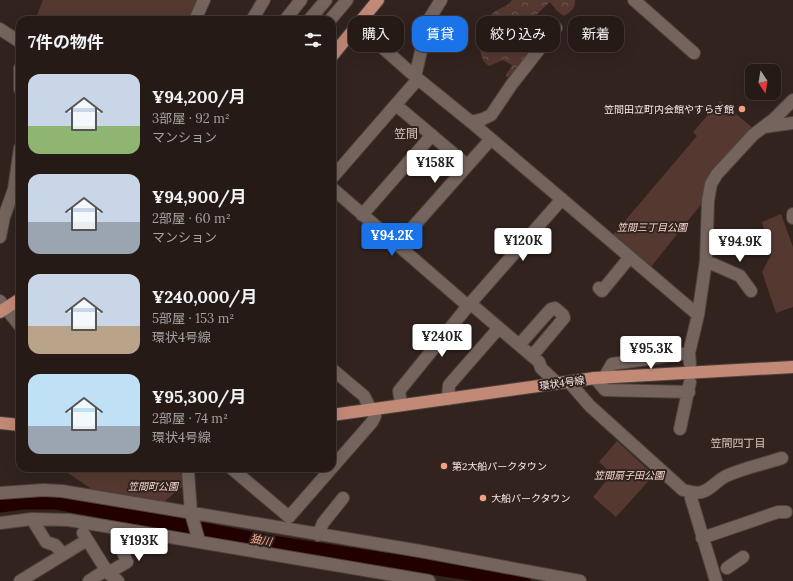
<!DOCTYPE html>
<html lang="ja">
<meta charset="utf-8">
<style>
:root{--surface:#261a17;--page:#2e2320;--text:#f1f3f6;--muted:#a4a1a1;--line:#423836;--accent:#1a73e8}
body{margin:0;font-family:Lora,"Noto Sans JP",serif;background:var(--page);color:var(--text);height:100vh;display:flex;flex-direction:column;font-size:15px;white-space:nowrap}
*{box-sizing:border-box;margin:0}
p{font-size:13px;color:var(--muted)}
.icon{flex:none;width:22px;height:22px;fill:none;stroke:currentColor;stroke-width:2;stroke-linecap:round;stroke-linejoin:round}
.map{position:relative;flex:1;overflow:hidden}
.side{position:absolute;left:16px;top:16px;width:320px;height:456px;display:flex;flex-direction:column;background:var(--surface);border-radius:12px;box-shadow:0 4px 16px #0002,0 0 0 1px var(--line)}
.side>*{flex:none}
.banner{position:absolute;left:348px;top:16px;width:380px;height:36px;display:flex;gap:8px}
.needle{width:26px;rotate:168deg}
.buttons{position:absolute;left:745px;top:64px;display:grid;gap:8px}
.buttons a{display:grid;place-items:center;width:36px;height:36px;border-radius:8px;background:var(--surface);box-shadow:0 4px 16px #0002,0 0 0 1px var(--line);font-size:20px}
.price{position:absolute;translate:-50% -34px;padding:0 9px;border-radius:4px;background:#fff;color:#222;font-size:13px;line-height:26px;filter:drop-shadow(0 1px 2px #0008)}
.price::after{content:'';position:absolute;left:50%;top:24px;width:12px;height:9px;margin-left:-6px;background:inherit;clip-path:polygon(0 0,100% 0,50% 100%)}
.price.on{background:var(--accent);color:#fff}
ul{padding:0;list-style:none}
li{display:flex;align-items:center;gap:12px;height:100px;padding:0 12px}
li span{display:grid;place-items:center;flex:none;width:112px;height:80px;border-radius:12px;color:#555}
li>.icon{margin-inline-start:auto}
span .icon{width:48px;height:48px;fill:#fffc;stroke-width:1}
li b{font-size:17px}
h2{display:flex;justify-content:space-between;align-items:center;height:48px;padding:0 12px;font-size:17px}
.tag{padding:0 14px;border-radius:12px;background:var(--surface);box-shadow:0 4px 16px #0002,0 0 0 1px var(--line);font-size:14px;line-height:36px}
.tag.on{background:var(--accent);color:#fff}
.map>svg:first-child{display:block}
.forest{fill:url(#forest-crowns)}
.park{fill:#553931}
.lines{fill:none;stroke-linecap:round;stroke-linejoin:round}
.river{stroke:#230000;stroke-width:15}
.minor-casing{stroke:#4e423e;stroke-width:14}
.major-casing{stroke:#4e423e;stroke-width:14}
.minor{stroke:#75645e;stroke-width:12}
.major{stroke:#c38977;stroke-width:12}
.poi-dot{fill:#f39f86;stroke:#32231f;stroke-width:1.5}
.labels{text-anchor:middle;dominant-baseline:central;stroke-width:4;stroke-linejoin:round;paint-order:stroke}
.poi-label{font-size:10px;fill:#f6ebe8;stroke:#32231f;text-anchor:start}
.park-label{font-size:10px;font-style:italic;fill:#fad9cf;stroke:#32231f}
.street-label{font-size:10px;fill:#f6ebe8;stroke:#32231f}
.neighbourhood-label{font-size:11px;fill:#dbc6c0;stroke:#32231f}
.water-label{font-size:11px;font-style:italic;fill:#faab93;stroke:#32231f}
.quarter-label{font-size:12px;fill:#dbc6c0;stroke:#32231f}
</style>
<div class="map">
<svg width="793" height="581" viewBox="0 0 793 581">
<defs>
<pattern id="forest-crowns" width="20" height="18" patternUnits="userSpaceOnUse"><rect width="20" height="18" fill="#553931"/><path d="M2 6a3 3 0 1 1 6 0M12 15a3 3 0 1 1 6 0" fill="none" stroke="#6e564f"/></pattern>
</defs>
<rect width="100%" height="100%" fill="#32231f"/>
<!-- forest -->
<path class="forest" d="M 512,0 L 575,0 C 575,9 572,11 564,16 L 557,11 L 550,2 L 535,16 L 534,28 L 542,34 L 519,70 L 507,77 L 506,75 L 512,65 L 503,60 L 489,66 C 472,55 483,23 494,12 C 500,7 508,7 512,0 Z"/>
<!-- park -->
<path class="park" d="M 43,0 L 199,0 L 190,20 L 35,20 Z
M 720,101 L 753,128 L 714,168 L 706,186 L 703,202 L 650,268 L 612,236 L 697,136 L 693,132 Z
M 781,214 L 793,247 L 793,307 L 776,313 L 762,272 L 771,255 L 762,222 Z
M 617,441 L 654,475 L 616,517 L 593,497 L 612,474 L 599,462 Z
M 66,468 L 176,468 L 182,476 L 183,486 L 159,506 L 96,492 L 65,471 Z"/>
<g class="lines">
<!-- river -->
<path class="river" d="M 0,505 L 22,502 L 55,502 L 278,544 L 523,581"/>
<!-- minor casing -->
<g class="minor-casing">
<path id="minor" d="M 634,0 L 694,53
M 195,20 L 204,0
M 252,20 L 264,0
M 285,20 L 301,0
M 309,20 L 326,0
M 330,20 L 347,0
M 358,26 L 418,79 L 471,122 L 698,315
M 0,29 L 20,42
M 20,68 L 20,89
M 415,77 L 428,21 L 441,0
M 396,105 L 467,165
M 471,122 L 483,119 L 491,115 L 512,84 L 556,28
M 764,127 L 793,123
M 332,178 L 418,79
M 332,188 L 468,306
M 793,214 L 793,218
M 362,215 L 432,135
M 0,237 L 4,217 L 14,189 L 20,148
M 397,245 L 491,139
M 706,261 L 740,276 L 751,291
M 599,288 L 602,291 L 630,257
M 0,301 L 20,326
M 471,304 L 539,362 L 541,368 L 557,383
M 519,345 L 551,309 L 555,308 L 563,315 L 564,318 L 532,356
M 690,364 L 689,353 L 698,315 L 706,261 L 708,201 L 711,184 L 717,174 L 753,135 L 774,119 L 793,100
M 332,369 L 364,396 L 371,410
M 595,378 L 605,390 L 689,392
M 604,378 L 612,364 L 689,353
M 569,382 L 590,406 L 683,490 L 692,492 L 691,498 L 716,581
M 448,399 L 449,385 L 498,329
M 401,404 L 399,391 L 468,306 L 562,199
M 680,429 L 690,382
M 186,468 L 188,471 L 191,513 L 199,541
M 231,468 L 289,517 L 372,422 L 375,416 L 375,409
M 692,492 C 707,496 714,482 726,476 C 743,468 764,464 782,458
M 0,493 L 43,490 L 62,491 L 420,551 L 580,581
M 32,519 L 46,542 L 55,545 L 63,554
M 0,523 L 32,519 L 69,520 L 429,581
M 83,533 L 108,573 L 118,581
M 318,535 L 323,523 L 343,498
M 702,538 L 778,512 L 786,512
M 727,568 L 743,557
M 108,573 L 127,562 L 122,550 L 119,529
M 20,581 L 87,540
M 89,581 L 106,570"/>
</g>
<!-- major casing -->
<g class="major-casing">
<path id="major" d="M 332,56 L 378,0
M 0,312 L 20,299
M 332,415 L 595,378 L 793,367
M 0,423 L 20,425"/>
</g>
<!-- minor -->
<use href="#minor" class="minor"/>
<!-- major -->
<use href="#major" class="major"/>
</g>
<!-- markers -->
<g class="poi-dot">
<circle cx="742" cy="109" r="4"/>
<circle cx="444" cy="466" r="4"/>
<circle cx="483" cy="498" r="4"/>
</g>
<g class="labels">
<!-- poi labels -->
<g class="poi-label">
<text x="734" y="109" text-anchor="end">笠間田立町内会館やすらぎ館</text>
<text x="452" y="466">第2大船パークタウン</text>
<text x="491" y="498">大船パークタウン</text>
</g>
<!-- park labels -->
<g class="park-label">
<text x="652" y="227">笠間三丁目公園</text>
<text x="629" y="475">笠間扇子田公園</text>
<text x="153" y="486">笠間町公園</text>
</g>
<!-- street labels -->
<g class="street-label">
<text transform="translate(562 383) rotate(-8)">環状4号線</text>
</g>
<!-- neighbourhood labels -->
<g class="neighbourhood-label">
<text x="738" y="443">笠間四丁目</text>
</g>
<!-- water labels -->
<g class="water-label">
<text transform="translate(261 540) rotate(10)">㹨川</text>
</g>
<!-- quarter labels -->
<g class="quarter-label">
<text x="406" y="133">笠間</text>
</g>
</g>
</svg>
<div class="buttons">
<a><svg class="needle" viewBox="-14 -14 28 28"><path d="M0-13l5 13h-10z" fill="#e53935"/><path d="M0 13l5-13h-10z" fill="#a4a1a1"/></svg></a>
</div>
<b class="price" style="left:435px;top:184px">¥158K</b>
<b class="price on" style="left:392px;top:257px">¥94.2K</b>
<b class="price" style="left:523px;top:262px">¥120K</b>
<b class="price" style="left:740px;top:263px">¥94.9K</b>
<b class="price" style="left:442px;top:358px">¥240K</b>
<b class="price" style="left:651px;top:370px">¥95.3K</b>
<b class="price" style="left:139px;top:562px">¥193K</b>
<div class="banner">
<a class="tag">購入</a>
<a class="tag on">賃貸</a>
<a class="tag">絞り込み</a>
<a class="tag">新着</a>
</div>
<section class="side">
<h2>7件の物件<svg class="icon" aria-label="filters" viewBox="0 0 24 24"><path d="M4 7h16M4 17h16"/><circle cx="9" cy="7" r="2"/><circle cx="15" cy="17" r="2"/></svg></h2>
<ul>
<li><span style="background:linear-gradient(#c9d6e8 65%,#8fb573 0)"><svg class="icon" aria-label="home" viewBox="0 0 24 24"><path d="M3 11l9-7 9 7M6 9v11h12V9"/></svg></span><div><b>¥94,200/月</b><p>3部屋 · 92 m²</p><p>マンション</p></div></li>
<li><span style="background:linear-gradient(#c9d6e8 60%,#9aa5b1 0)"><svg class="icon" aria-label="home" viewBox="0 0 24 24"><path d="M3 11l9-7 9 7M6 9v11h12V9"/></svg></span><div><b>¥94,900/月</b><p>2部屋 · 60 m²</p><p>マンション</p></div></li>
<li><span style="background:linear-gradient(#c9d6e8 65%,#b9a48a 0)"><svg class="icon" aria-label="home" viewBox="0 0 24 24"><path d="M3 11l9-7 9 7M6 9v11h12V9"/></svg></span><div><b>¥240,000/月</b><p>5部屋 · 153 m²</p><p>環状4号線</p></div></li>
<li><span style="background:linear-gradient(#bfe0f5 65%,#9aa5b1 0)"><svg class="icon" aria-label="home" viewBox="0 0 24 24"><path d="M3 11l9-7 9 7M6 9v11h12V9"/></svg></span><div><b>¥95,300/月</b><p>2部屋 · 74 m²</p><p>環状4号線</p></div></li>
</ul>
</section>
</div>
